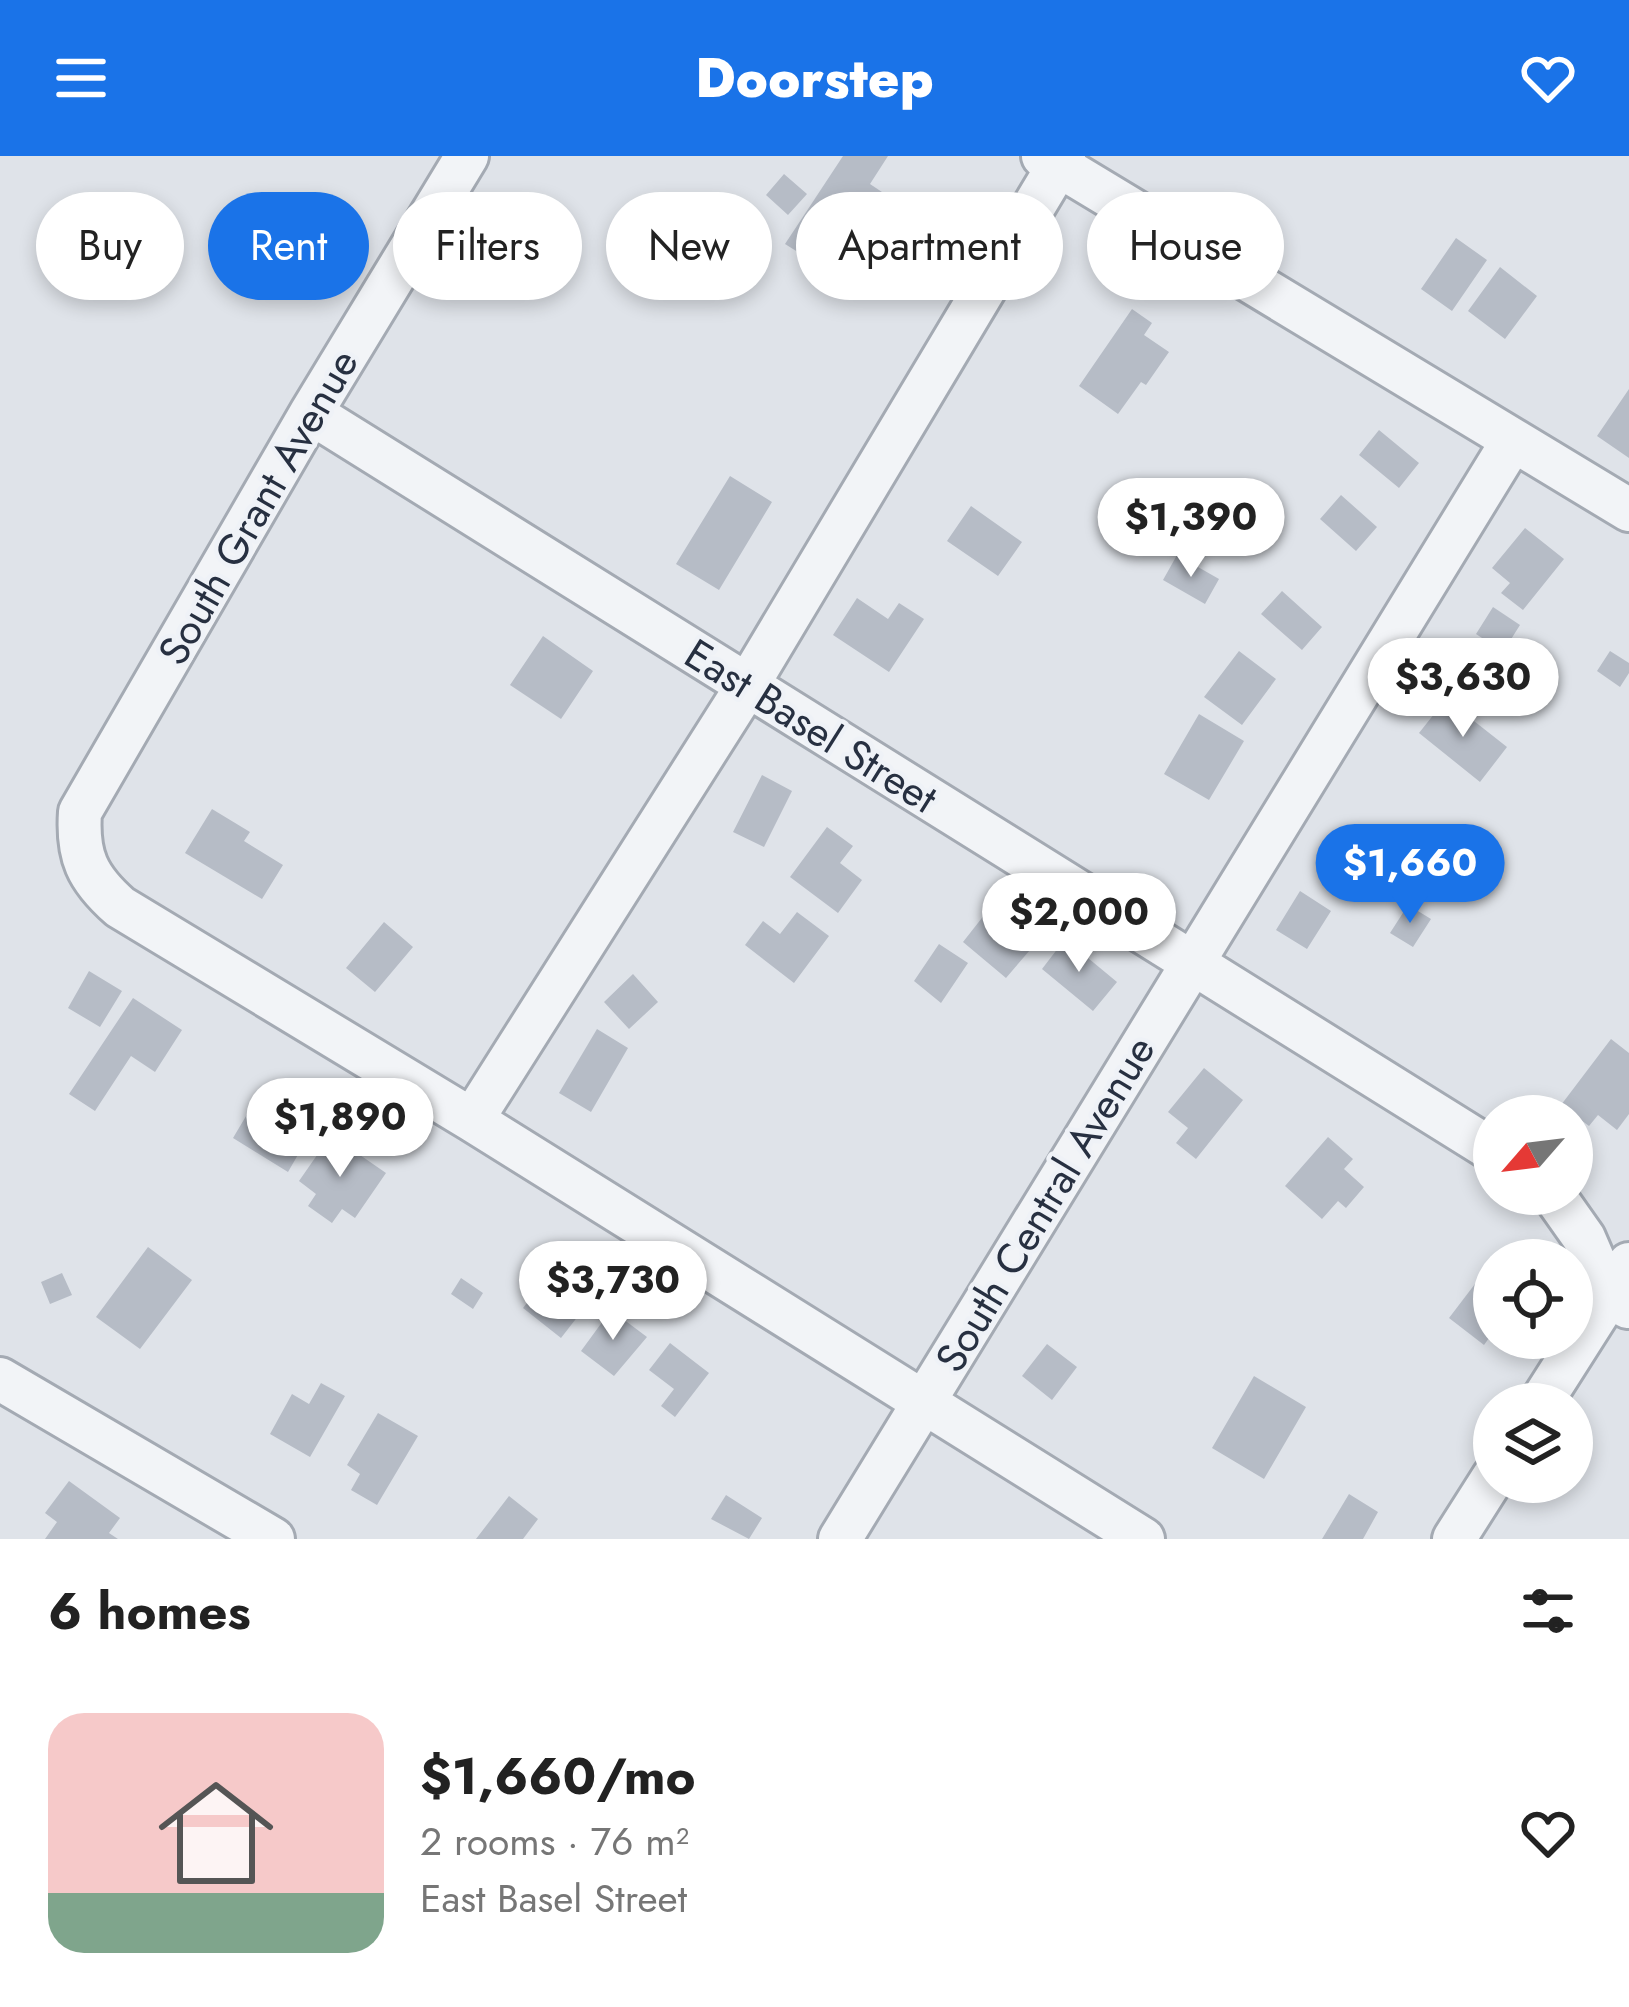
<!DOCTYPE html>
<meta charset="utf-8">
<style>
:root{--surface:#fff;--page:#f2f2f2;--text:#222;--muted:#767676;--line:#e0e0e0;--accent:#1a73e8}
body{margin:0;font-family:Jost,sans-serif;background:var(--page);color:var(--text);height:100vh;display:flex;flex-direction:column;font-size:45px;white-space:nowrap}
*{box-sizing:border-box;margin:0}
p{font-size:39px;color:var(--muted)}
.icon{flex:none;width:66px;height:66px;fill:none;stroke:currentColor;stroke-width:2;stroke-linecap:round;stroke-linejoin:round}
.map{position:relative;height:1383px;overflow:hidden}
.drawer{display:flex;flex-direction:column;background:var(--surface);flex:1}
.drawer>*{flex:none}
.banner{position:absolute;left:36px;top:36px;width:1557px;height:108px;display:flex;gap:24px}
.needle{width:78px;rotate:242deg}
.tools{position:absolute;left:1473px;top:939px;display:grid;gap:24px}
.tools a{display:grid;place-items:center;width:120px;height:120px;border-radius:50%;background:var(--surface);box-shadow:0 6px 18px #0003;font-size:60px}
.price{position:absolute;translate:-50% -102px;padding:0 27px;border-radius:42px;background:#fff;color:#222;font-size:39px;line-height:78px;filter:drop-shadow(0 3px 6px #0008)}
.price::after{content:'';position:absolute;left:50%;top:72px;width:36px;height:27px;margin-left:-18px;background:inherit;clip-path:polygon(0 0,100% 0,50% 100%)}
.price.active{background:var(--accent);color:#fff}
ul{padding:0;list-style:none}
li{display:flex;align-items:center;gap:36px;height:300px;padding:0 48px}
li+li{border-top:3px solid var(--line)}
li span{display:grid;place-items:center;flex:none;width:336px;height:240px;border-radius:36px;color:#555}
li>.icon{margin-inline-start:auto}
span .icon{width:144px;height:144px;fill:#fffc;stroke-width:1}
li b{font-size:51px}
h2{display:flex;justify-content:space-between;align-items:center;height:144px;padding:0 48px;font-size:51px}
.tag{padding:0 42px;border-radius:54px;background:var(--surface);box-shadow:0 6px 18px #0003;font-size:42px;line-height:108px}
.tag.active{background:var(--accent);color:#fff}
header{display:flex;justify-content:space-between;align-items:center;height:156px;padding:0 48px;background:var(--accent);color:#fff;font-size:54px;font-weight:800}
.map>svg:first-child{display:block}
.building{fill:#b6bcc6}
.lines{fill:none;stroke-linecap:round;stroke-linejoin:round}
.minor-casing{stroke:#a4aab3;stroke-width:48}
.minor{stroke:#f2f4f7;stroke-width:42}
.labels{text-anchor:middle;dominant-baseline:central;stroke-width:9;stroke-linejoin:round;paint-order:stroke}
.street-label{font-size:42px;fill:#273041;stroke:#eff2f7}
</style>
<header><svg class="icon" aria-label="menu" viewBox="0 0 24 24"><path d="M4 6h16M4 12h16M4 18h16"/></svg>Doorstep<svg class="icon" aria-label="heart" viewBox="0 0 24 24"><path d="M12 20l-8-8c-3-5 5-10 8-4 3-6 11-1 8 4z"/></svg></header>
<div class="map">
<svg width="1629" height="1383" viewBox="0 0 1629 1383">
<rect width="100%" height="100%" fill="#dfe3e9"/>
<!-- building -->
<path class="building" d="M 843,0 L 888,0 L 870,28 L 885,38 L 861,77 L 845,67 L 817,108 L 785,88 Z
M 784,18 L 807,38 L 788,59 L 766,39 Z
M 1456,82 L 1487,104 L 1452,155 L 1421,133 Z
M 1500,111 L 1537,140 L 1505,183 L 1468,155 Z
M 1132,153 L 1152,167 L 1144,179 L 1169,196 L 1146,229 L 1141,226 L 1118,258 L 1079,230 Z
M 1629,233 L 1629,302 L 1597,280 Z
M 1379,274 L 1419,307 L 1399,332 L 1359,299 Z
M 730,320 L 772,346 L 719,434 L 676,408 Z
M 1341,339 L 1377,371 L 1356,395 L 1320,363 Z
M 971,350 L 1022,386 L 998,420 L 947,385 Z
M 1525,372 L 1564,403 L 1523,454 L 1501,437 L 1510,427 L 1492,412 Z
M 1177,399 L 1219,423 L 1205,448 L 1163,424 Z
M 1282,435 L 1322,471 L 1302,494 L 1261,458 Z
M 857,442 L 888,463 L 899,447 L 924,463 L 889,516 L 833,479 Z
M 1493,451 L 1520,469 L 1503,496 L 1476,478 Z
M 543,480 L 593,515 L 561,563 L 510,529 Z
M 1239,495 L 1276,523 L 1242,569 L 1204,541 Z
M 1610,495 L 1629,507 L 1629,517 L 1620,531 L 1597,515 Z
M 1446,543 L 1507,591 L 1480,626 L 1419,577 Z
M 1199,558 L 1244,585 L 1209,644 L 1164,618 Z
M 762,619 L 792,635 L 764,691 L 733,676 Z
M 212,653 L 250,676 L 244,685 L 283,709 L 262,743 L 185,697 Z
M 827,671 L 853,690 L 840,707 L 862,724 L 838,757 L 790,721 Z
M 1300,735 L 1331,755 L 1307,793 L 1276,774 Z
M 1408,749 L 1431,763 L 1413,791 L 1390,777 Z
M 797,756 L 829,780 L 794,827 L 745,789 L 763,765 L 780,778 Z
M 985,758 L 1030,794 L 1006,822 L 963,786 Z
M 384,766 L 413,791 L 375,836 L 346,812 Z
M 1065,783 L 1117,826 L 1093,855 L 1042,813 Z
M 939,788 L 968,807 L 941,847 L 914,825 Z
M 89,815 L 122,835 L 100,871 L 68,852 Z
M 633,818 L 658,846 L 629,873 L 604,846 Z
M 133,842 L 182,874 L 155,916 L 131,900 L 95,955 L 69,938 Z
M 597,873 L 628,892 L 591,956 L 559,937 Z
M 1611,883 L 1629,897 L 1629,958 L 1617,974 L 1598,959 L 1589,970 L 1561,949 Z
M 1204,912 L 1243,944 L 1196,1003 L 1176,987 L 1188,972 L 1168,956 Z
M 265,928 L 299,948 L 293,958 L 314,971 L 288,1016 L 233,982 Z
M 331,979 L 386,1017 L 355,1062 L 342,1053 L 332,1067 L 308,1050 L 316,1038 L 299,1025 Z
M 1328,981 L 1353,1003 L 1344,1013 L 1364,1031 L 1346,1052 L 1338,1045 L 1322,1063 L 1285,1030 Z
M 148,1091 L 192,1124 L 140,1193 L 96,1161 Z
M 1494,1103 L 1494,1175 L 1484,1189 L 1449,1162 Z
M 551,1116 L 589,1146 L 561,1182 L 523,1152 Z
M 62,1117 L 72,1139 L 50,1148 L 41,1126 Z
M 461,1122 L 483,1137 L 473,1153 L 451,1138 Z
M 611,1154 L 647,1181 L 614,1220 L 581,1195 Z
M 670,1187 L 709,1217 L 675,1261 L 661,1250 L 674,1233 L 649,1214 Z
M 1047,1188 L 1077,1211 L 1052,1244 L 1022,1220 Z
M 1254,1220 L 1306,1251 L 1264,1323 L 1212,1292 Z
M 321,1227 L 345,1240 L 310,1301 L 270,1278 L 292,1238 L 309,1248 Z
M 378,1257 L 418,1280 L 377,1349 L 351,1334 L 360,1318 L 347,1309 Z
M 69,1325 L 120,1362 L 109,1377 L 118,1383 L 45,1383 L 57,1366 L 45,1357 Z
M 1349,1338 L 1378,1356 L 1363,1383 L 1322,1383 Z
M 726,1339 L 762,1362 L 749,1383 L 711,1363 Z
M 509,1340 L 538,1363 L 523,1383 L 476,1383 Z"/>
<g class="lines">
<!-- minor casing -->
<g class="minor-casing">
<path id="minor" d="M 467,0 L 311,257 L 80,656 C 77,700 87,722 120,751 L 472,964 L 1143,1383
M 1043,0 L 1629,354
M 311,257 L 1494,995
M 472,964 L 747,530 L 1064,0
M 1553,1038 L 1584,1082 L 1609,1140 L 1628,1151
M 0,1223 L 273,1383
M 1540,1248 L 1629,1108
M 840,1383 L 1513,284
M 1454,1383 L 1494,1320"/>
</g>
<!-- minor -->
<use href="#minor" class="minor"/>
</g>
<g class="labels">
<!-- street labels -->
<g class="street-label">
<text transform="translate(258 351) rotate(-60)">South Grant Avenue</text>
<text transform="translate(811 570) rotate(32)">East Basel Street</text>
<text transform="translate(1045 1048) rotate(-59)">South Central Avenue</text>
</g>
</g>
</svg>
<div class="tools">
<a><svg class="needle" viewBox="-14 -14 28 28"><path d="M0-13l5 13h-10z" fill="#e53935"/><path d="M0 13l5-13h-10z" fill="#767676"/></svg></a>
<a><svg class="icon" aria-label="locate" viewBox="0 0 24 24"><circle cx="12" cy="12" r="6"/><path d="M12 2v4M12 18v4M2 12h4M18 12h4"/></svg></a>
<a><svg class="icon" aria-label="layers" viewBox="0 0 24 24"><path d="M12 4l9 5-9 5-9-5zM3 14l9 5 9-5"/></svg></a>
</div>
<b class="price" style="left:1191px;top:424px">$1,390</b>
<b class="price" style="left:1463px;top:584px">$3,630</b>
<b class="price active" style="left:1410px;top:770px">$1,660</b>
<b class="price" style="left:1079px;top:819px">$2,000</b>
<b class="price" style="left:340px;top:1024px">$1,890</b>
<b class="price" style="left:613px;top:1187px">$3,730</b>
<div class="banner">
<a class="tag">Buy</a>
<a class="tag active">Rent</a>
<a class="tag">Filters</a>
<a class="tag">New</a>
<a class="tag">Apartment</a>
<a class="tag">House</a>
</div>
</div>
<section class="drawer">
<h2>6 homes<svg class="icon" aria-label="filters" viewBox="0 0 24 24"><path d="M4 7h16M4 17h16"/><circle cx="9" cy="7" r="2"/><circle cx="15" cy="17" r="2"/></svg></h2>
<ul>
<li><span style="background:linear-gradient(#f6c9c9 75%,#7fa58c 0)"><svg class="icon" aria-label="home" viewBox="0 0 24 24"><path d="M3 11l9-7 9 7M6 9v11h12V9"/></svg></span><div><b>$1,660/mo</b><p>2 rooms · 76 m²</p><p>East Basel Street</p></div><svg class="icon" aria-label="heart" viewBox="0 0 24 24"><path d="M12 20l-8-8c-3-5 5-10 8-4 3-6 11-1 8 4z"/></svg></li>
</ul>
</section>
